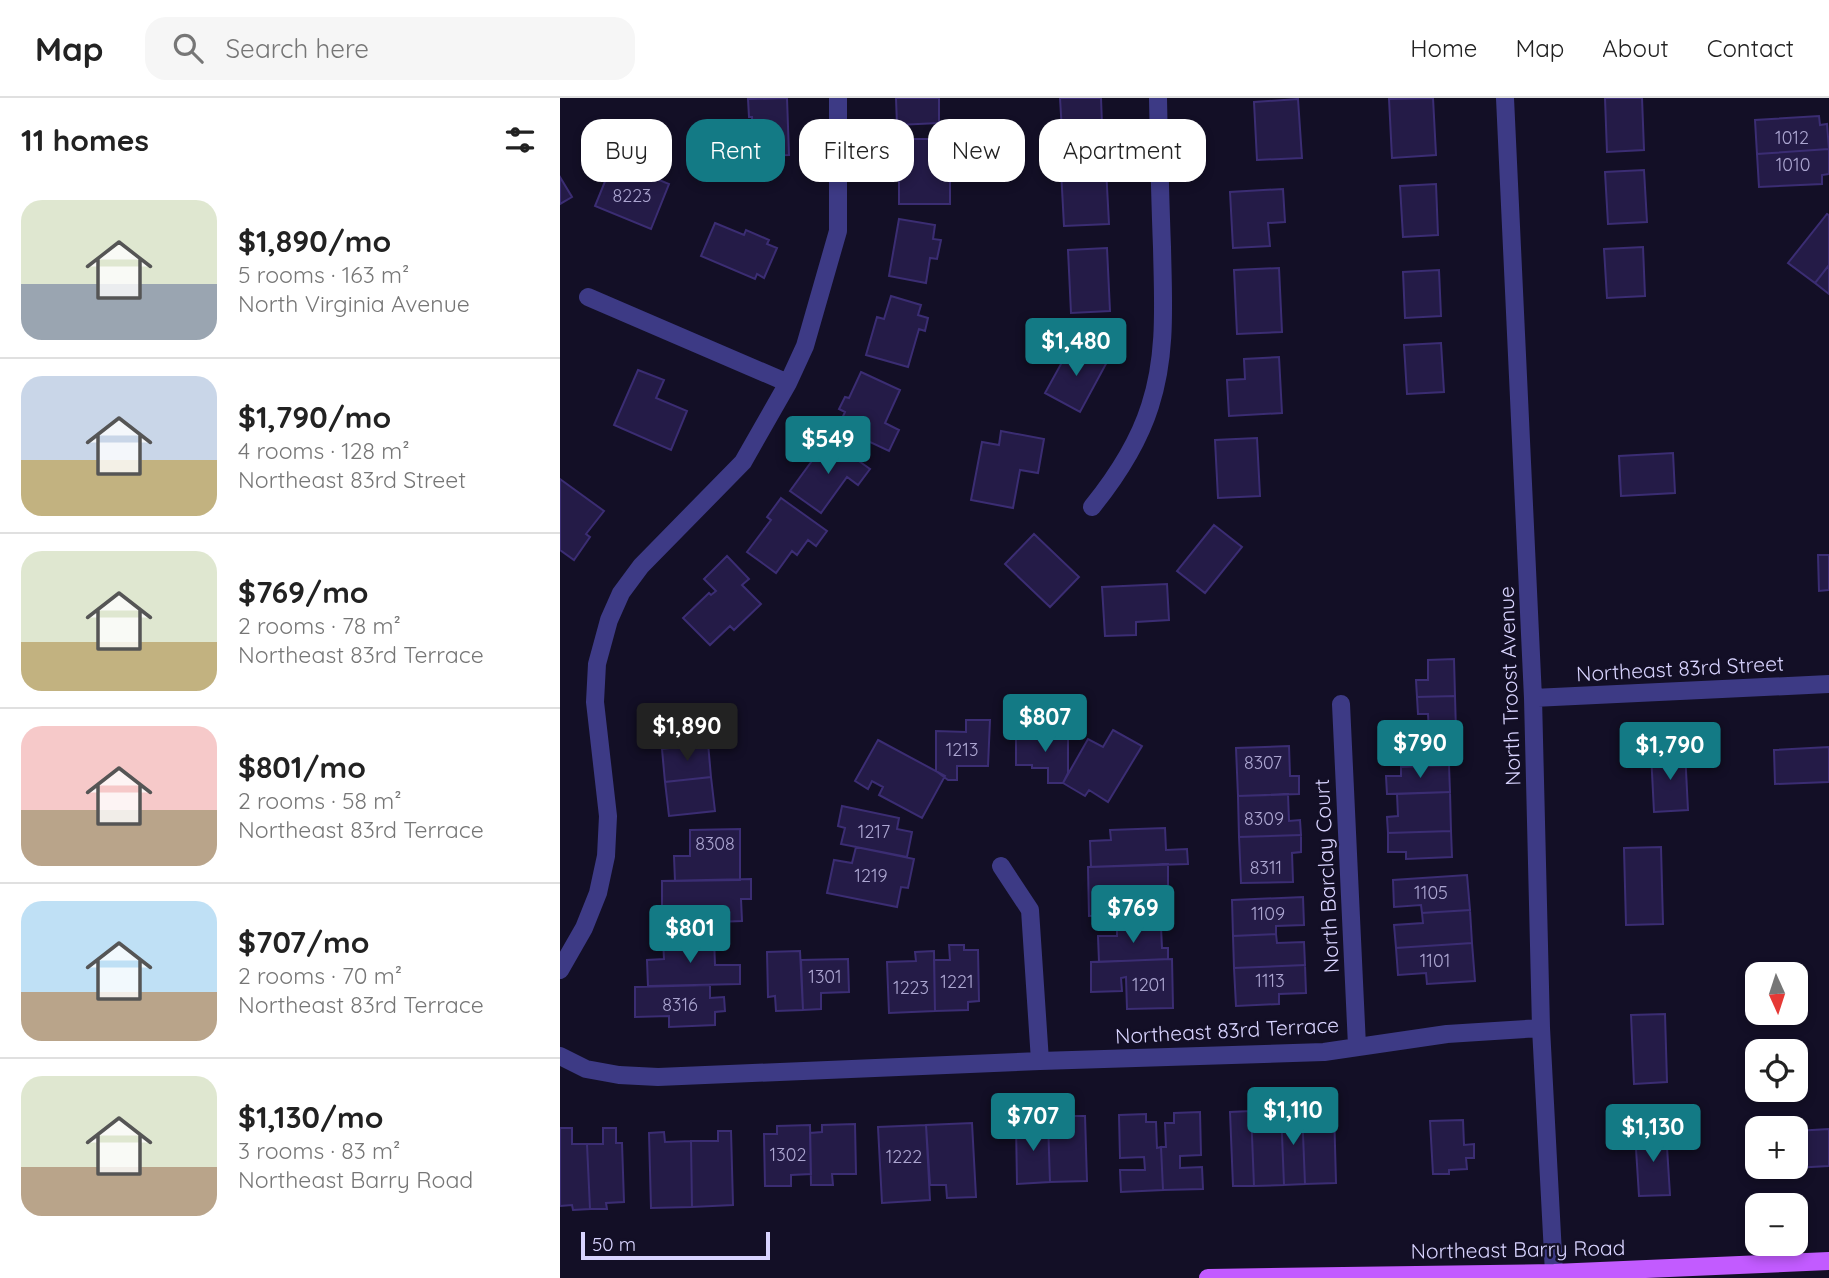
<!DOCTYPE html>
<meta charset="utf-8">
<style>
:root{--surface:#fff;--page:#f6f6f6;--text:#222;--muted:#767676;--line:#e0e0e0;--accent:#137a85}
body{margin:0;font-family:Quicksand,sans-serif;background:var(--page);color:var(--text);height:100vh;display:flex;flex-direction:column;font-size:26px;white-space:nowrap}
*{box-sizing:border-box;margin:0}
p{font-size:23px;color:var(--muted)}
.icon{flex:none;width:38px;height:38px;fill:none;stroke:currentColor;stroke-width:2;stroke-linecap:round;stroke-linejoin:round}
.map{position:relative;flex:1;overflow:hidden}
.side{display:flex;flex-direction:column;background:var(--surface);width:560px}
.side>*{flex:none}
.banner{position:absolute;left:21px;top:21px;width:665px;height:63px;display:flex;gap:14px}
.needle{width:46px;rotate:177deg}
.fabs{position:absolute;left:1185px;top:864px;display:grid;gap:14px}
.fabs a{display:grid;place-items:center;width:63px;height:63px;border-radius:14px;background:var(--surface);box-shadow:0 4px 10px #0003;font-size:35px}
.scale{position:absolute;left:21px;bottom:18px;width:189px;box-sizing:border-box;padding-left:7px;border:4px solid #d9d4ff;border-top:0;font-size:19px;line-height:24px;white-space:nowrap;color:#d9d4ff;-webkit-text-stroke:5px #130f26;paint-order:stroke}
.price{position:absolute;translate:-50% -60px;padding:0 16px;border-radius:7px;background:var(--accent);color:#fff;font-size:23px;line-height:46px;filter:drop-shadow(0 2px 4px #0008)}
.price::after{content:'';position:absolute;left:50%;top:42px;width:21px;height:16px;margin-left:-10px;background:inherit;clip-path:polygon(0 0,100% 0,50% 100%)}
.price.on{background:#222;color:#fff}
ul{padding:0;list-style:none}
li{display:flex;align-items:center;gap:21px;height:175px;padding:0 21px}
li+li{border-top:2px solid var(--line)}
li span{display:grid;place-items:center;flex:none;width:196px;height:140px;border-radius:21px;color:#555}
li>.icon{margin-inline-start:auto}
span .icon{width:84px;height:84px;fill:#fffc;stroke-width:1}
li b{font-size:30px}
h2{display:flex;justify-content:space-between;align-items:center;height:84px;padding:0 21px;font-size:30px}
.pill{padding:0 24px;border-radius:21px;background:var(--surface);box-shadow:0 4px 10px #0003;font-size:24px;line-height:63px}
.pill.on{background:var(--accent);color:#fff}
header{display:flex;align-items:center;gap:42px;box-sizing:border-box;height:98px;padding:0 35px;background:var(--surface);border-bottom:2px solid var(--line)}
header strong{font-size:33px}
nav{display:flex;gap:38px;margin-inline-start:auto;font-size:24px}
.search{width:490px;height:63px;background:var(--page);display:flex;align-items:center;gap:18px;box-sizing:border-box;padding:0 24px;border-radius:21px;color:var(--muted);font-size:26px}
main{display:flex;flex:1;min-height:0}
.map>svg:first-child{display:block}
.building{fill:#241b47;stroke:#3b2d73;stroke-width:2}
.lines{fill:none;stroke-linecap:round;stroke-linejoin:round}
.minor{stroke:#3d3a85;stroke-width:18}
.major{stroke:#c25bff;stroke-width:18}
.labels{text-anchor:middle;dominant-baseline:central;stroke-width:5;stroke-linejoin:round;paint-order:stroke}
.number-label{font-size:18px;fill:#aca6d1}
.street-label{font-size:21px;fill:#d9d4ff;stroke:#130f26}
</style>
<header>
<strong>Map</strong>
<div class="search"><svg class="icon" aria-label="search" viewBox="0 0 24 24"><circle cx="10" cy="10" r="6"/><path d="M15 15l6 6"/></svg>Search here</div>
<nav><a>Home</a><a>Map</a><a>About</a><a>Contact</a></nav>
</header>
<main>
<section class="side">
<h2>11 homes<svg class="icon" aria-label="filters" viewBox="0 0 24 24"><path d="M4 7h16M4 17h16"/><circle cx="9" cy="7" r="2"/><circle cx="15" cy="17" r="2"/></svg></h2>
<ul>
<li><span style="background:linear-gradient(#dfe7d0 60%,#9aa5b1 0)"><svg class="icon" aria-label="home" viewBox="0 0 24 24"><path d="M3 11l9-7 9 7M6 9v11h12V9"/></svg></span><div><b>$1,890/mo</b><p>5 rooms · 163 m²</p><p>North Virginia Avenue</p></div></li>
<li><span style="background:linear-gradient(#c9d6e8 60%,#c2b280 0)"><svg class="icon" aria-label="home" viewBox="0 0 24 24"><path d="M3 11l9-7 9 7M6 9v11h12V9"/></svg></span><div><b>$1,790/mo</b><p>4 rooms · 128 m²</p><p>Northeast 83rd Street</p></div></li>
<li><span style="background:linear-gradient(#dfe7d0 65%,#c2b280 0)"><svg class="icon" aria-label="home" viewBox="0 0 24 24"><path d="M3 11l9-7 9 7M6 9v11h12V9"/></svg></span><div><b>$769/mo</b><p>2 rooms · 78 m²</p><p>Northeast 83rd Terrace</p></div></li>
<li><span style="background:linear-gradient(#f6c9c9 60%,#b9a48a 0)"><svg class="icon" aria-label="home" viewBox="0 0 24 24"><path d="M3 11l9-7 9 7M6 9v11h12V9"/></svg></span><div><b>$801/mo</b><p>2 rooms · 58 m²</p><p>Northeast 83rd Terrace</p></div></li>
<li><span style="background:linear-gradient(#bfe0f5 65%,#b9a48a 0)"><svg class="icon" aria-label="home" viewBox="0 0 24 24"><path d="M3 11l9-7 9 7M6 9v11h12V9"/></svg></span><div><b>$707/mo</b><p>2 rooms · 70 m²</p><p>Northeast 83rd Terrace</p></div></li>
<li><span style="background:linear-gradient(#dfe7d0 65%,#b9a48a 0)"><svg class="icon" aria-label="home" viewBox="0 0 24 24"><path d="M3 11l9-7 9 7M6 9v11h12V9"/></svg></span><div><b>$1,130/mo</b><p>3 rooms · 83 m²</p><p>Northeast Barry Road</p></div></li>
</ul>
</section>
<div class="map">
<svg width="1269" height="1180" viewBox="0 0 1269 1180">
<rect width="100%" height="100%" fill="#130f26"/>
<!-- building -->
<path class="building" d="M 227,0 L 229,57 L 194,58 L 192,19 L 189,19 L 188,1 Z
M 336,0 L 379,0 L 379,25 L 337,27 Z
M 500,0 L 541,0 L 542,27 L 530,28 L 531,49 L 503,50 Z
M 873,0 L 876,57 L 832,60 L 829,1 Z
M 1045,0 L 1082,0 L 1084,52 L 1047,54 Z
M 738,1 L 742,60 L 697,62 L 694,4 Z
M 1259,18 L 1260,27 L 1267,26 L 1269,51 L 1197,56 L 1195,22 Z
M 345,41 L 374,41 L 374,65 L 390,65 L 390,106 L 339,106 L 339,63 L 344,63 Z
M 1269,51 L 1269,76 L 1262,77 L 1262,86 L 1199,89 L 1197,56 Z
M 63,67 L 109,86 L 91,131 L 35,108 L 48,76 L 58,80 Z
M 546,70 L 549,126 L 504,128 L 501,72 Z
M 1084,72 L 1087,124 L 1048,126 L 1045,74 Z
M 0,79 L 12,99 L 0,106 Z
M 876,86 L 878,137 L 843,139 L 840,88 Z
M 723,91 L 725,124 L 708,125 L 710,148 L 673,150 L 670,94 Z
M 1267,116 L 1269,117 L 1269,167 L 1255,185 L 1228,165 Z
M 339,121 L 375,127 L 373,141 L 381,142 L 377,161 L 370,160 L 366,185 L 329,178 Z
M 155,125 L 184,137 L 186,132 L 209,142 L 207,146 L 217,150 L 204,180 L 197,176 L 195,181 L 141,158 Z
M 1083,149 L 1085,198 L 1047,200 L 1044,151 Z
M 547,150 L 550,213 L 511,215 L 508,152 Z
M 1269,167 L 1269,196 L 1255,185 Z
M 719,170 L 722,234 L 677,236 L 674,172 Z
M 879,172 L 881,218 L 845,220 L 843,174 Z
M 331,198 L 361,207 L 358,217 L 368,220 L 365,233 L 359,231 L 348,269 L 306,257 L 317,219 L 324,221 Z
M 881,245 L 884,294 L 847,296 L 844,247 Z
M 512,246 L 547,264 L 520,314 L 485,295 Z
M 719,259 L 722,315 L 669,318 L 667,282 L 685,281 L 684,261 Z
M 78,272 L 104,282 L 96,300 L 127,313 L 111,352 L 54,327 Z
M 301,274 L 340,292 L 325,325 L 339,332 L 329,353 L 278,329 L 285,314 L 279,311 L 285,299 L 289,300 Z
M 441,333 L 484,341 L 478,375 L 460,372 L 453,410 L 411,402 L 422,344 L 439,347 Z
M 697,340 L 700,398 L 658,400 L 655,342 Z
M 268,341 L 310,371 L 298,387 L 287,379 L 261,415 L 230,393 Z
M 1113,355 L 1115,395 L 1061,398 L 1059,358 Z
M 0,381 L 44,413 L 26,436 L 30,439 L 14,462 L 0,452 Z
M 221,400 L 267,433 L 256,448 L 248,442 L 237,457 L 232,453 L 216,475 L 187,454 L 211,422 L 207,419 Z
M 654,427 L 682,449 L 645,495 L 617,473 Z
M 474,436 L 519,479 L 490,509 L 445,466 Z
M 1258,457 L 1269,457 L 1269,492 L 1259,493 Z
M 167,458 L 189,481 L 182,487 L 201,506 L 174,532 L 170,528 L 150,547 L 123,520 L 149,495 L 151,497 L 156,493 L 144,481 Z
M 607,486 L 609,522 L 576,524 L 576,537 L 545,538 L 542,489 Z
M 894,561 L 895,598 L 857,599 L 856,582 L 868,582 L 868,562 Z
M 895,598 L 896,634 L 869,635 L 868,616 L 858,616 L 857,599 Z
M 406,622 L 430,622 L 428,668 L 397,668 L 397,682 L 388,682 L 376,673 L 376,633 L 406,634 Z
M 553,632 L 582,648 L 548,704 L 529,692 L 525,698 L 503,685 L 528,641 L 543,649 Z
M 456,637 L 508,637 L 508,675 L 503,685 L 488,685 L 488,670 L 472,670 L 472,667 L 456,667 Z
M 318,642 L 385,678 L 362,720 L 319,697 L 323,689 L 312,683 L 308,691 L 295,683 Z
M 148,645 L 151,679 L 105,684 L 102,651 Z
M 729,648 L 730,678 L 739,678 L 739,696 L 678,698 L 676,650 Z
M 1269,649 L 1269,684 L 1215,686 L 1214,652 Z
M 1125,653 L 1128,712 L 1094,714 L 1091,655 Z
M 889,667 L 890,694 L 827,696 L 826,678 L 841,678 L 841,669 Z
M 151,679 L 155,713 L 109,718 L 105,684 Z
M 890,694 L 891,733 L 828,735 L 827,719 L 838,718 L 837,696 Z
M 728,696 L 729,723 L 740,722 L 741,737 L 679,739 L 678,698 Z
M 282,708 L 339,720 L 337,731 L 352,734 L 347,759 L 281,746 L 285,730 L 278,728 Z
M 605,730 L 606,752 L 627,751 L 628,766 L 531,769 L 530,743 L 551,742 L 550,732 Z
M 180,731 L 180,782 L 115,783 L 114,758 L 130,758 L 130,732 Z
M 891,733 L 892,759 L 846,761 L 846,754 L 828,754 L 828,735 Z
M 741,737 L 741,754 L 732,755 L 733,784 L 681,785 L 679,739 Z
M 296,749 L 354,761 L 348,790 L 341,789 L 337,809 L 267,795 L 274,762 L 292,765 Z
M 1101,749 L 1103,826 L 1066,827 L 1064,750 Z
M 608,766 L 608,794 L 603,795 L 604,815 L 529,818 L 528,769 Z
M 907,777 L 910,812 L 862,815 L 861,807 L 834,809 L 833,782 Z
M 191,781 L 191,801 L 181,801 L 182,823 L 127,825 L 127,811 L 102,811 L 102,783 Z
M 743,799 L 744,827 L 716,828 L 716,836 L 673,838 L 672,802 Z
M 910,812 L 912,845 L 836,850 L 834,827 L 863,825 L 862,815 Z
M 601,829 L 602,850 L 608,850 L 608,861 L 539,864 L 538,838 L 557,838 L 557,830 Z
M 716,836 L 717,845 L 744,844 L 745,867 L 674,870 L 673,838 Z
M 154,840 L 155,867 L 180,867 L 180,886 L 88,888 L 87,862 L 104,861 L 103,841 Z
M 912,845 L 915,883 L 867,886 L 866,875 L 838,877 L 836,850 Z
M 389,847 L 404,847 L 404,852 L 418,852 L 419,903 L 408,904 L 408,912 L 375,913 L 374,862 L 390,862 Z
M 240,853 L 243,912 L 216,913 L 215,898 L 208,899 L 207,854 Z
M 374,853 L 375,913 L 329,915 L 327,864 L 356,863 L 355,854 Z
M 288,861 L 289,894 L 261,895 L 261,911 L 243,912 L 241,862 Z
M 612,861 L 613,910 L 567,911 L 566,879 L 561,880 L 562,893 L 531,894 L 531,864 Z
M 745,867 L 746,895 L 719,896 L 719,906 L 676,908 L 674,870 Z
M 150,887 L 150,900 L 164,899 L 165,913 L 155,914 L 155,927 L 109,929 L 109,918 L 75,919 L 75,889 Z
M 1105,916 L 1107,984 L 1074,986 L 1071,917 Z
M 742,1011 L 774,1011 L 776,1085 L 745,1086 Z
M 742,1011 L 745,1086 L 724,1087 L 721,1012 Z
M 721,1012 L 724,1087 L 694,1088 L 691,1013 Z
M 691,1013 L 694,1088 L 673,1088 L 670,1014 Z
M 640,1014 L 641,1057 L 620,1058 L 620,1070 L 642,1069 L 643,1091 L 603,1092 L 601,1049 L 606,1049 L 605,1025 L 614,1025 L 614,1015 Z
M 586,1016 L 586,1024 L 596,1024 L 597,1050 L 601,1049 L 603,1092 L 561,1094 L 560,1072 L 585,1072 L 584,1059 L 560,1060 L 559,1017 Z
M 511,1018 L 525,1018 L 527,1083 L 490,1084 L 488,1024 L 496,1024 L 497,1032 L 512,1031 Z
M 903,1022 L 904,1047 L 914,1046 L 914,1060 L 906,1060 L 907,1071 L 889,1072 L 889,1076 L 873,1076 L 870,1023 Z
M 488,1024 L 490,1084 L 457,1086 L 456,1026 Z
M 412,1025 L 416,1099 L 387,1100 L 386,1087 L 370,1087 L 366,1027 Z
M 295,1026 L 296,1076 L 272,1076 L 273,1087 L 251,1087 L 250,1035 L 262,1034 L 262,1027 Z
M 250,1027 L 251,1076 L 231,1077 L 231,1088 L 205,1088 L 204,1036 L 217,1036 L 217,1028 Z
M 366,1027 L 370,1102 L 322,1105 L 318,1029 Z
M 0,1030 L 12,1030 L 12,1046 L 27,1046 L 30,1111 L 13,1112 L 12,1107 L 0,1108 Z
M 43,1030 L 56,1030 L 56,1045 L 62,1045 L 64,1104 L 46,1105 L 47,1111 L 30,1111 L 27,1046 L 43,1046 Z
M 1269,1031 L 1269,1068 L 1233,1070 L 1236,1069 L 1236,1033 Z
M 158,1033 L 171,1033 L 173,1107 L 132,1109 L 131,1043 L 158,1043 Z
M 1106,1033 L 1110,1097 L 1079,1098 L 1075,1035 Z
M 104,1034 L 105,1044 L 131,1043 L 132,1109 L 91,1110 L 89,1035 Z"/>
<g class="lines">
<!-- minor -->
<path class="minor" d="M 945,0 L 973,600 L 981,930 L 994,1175
M 28,199 L 228,285
M 532,409 C 557,378 578,346 590,308 C 607,256 603,203 602,149 C 600,99 599,50 598,0
M 973,600 L 1269,586
M 781,606 L 797,948
M 441,768 L 470,812 L 480,963
M 0,872 L 24,830 L 38,795 L 46,758 L 48,718 L 35,604 L 37,566 L 49,522 L 61,495 L 81,468 L 183,364 L 228,285 L 245,248 L 278,133 L 278,0
M 0,958 L 26,971 L 59,977 L 98,979 L 480,963 L 764,954 L 887,936 L 981,930"/>
<!-- major -->
<path class="major" d="M 648,1180 L 994,1175 L 1269,1163"/>
</g>
<g class="labels">
<!-- number labels -->
<g class="number-label">
<text x="1232" y="39">1012</text>
<text x="1233" y="66">1010</text>
<text x="72" y="97">8223</text>
<text x="402" y="651">1213</text>
<text x="703" y="664">8307</text>
<text x="704" y="720">8309</text>
<text x="314" y="733">1217</text>
<text x="155" y="745">8308</text>
<text x="706" y="769">8311</text>
<text x="311" y="777">1219</text>
<text x="871" y="794">1105</text>
<text x="708" y="815">1109</text>
<text x="875" y="862">1101</text>
<text x="265" y="878">1301</text>
<text x="710" y="882">1113</text>
<text x="397" y="883">1221</text>
<text x="589" y="886">1201</text>
<text x="351" y="889">1223</text>
<text x="120" y="906">8316</text>
<text x="228" y="1056">1302</text>
<text x="344" y="1058">1222</text>
</g>
<!-- street labels -->
<g class="street-label">
<text transform="translate(1120 570) rotate(-3)">Northeast 83rd Street</text>
<text transform="translate(949 588) rotate(-92)">North Troost Avenue</text>
<text transform="translate(766 778) rotate(-93)">North Barclay Court</text>
<text transform="translate(667 932) rotate(-3)">Northeast 83rd Terrace</text>
<text transform="translate(958 1151) rotate(-1)">Northeast Barry Road</text>
</g>
</g>
</svg>
<div class="fabs">
<a><svg class="needle" viewBox="-14 -14 28 28"><path d="M0-13l5 13h-10z" fill="#e53935"/><path d="M0 13l5-13h-10z" fill="#767676"/></svg></a>
<a><svg class="icon" aria-label="locate" viewBox="0 0 24 24"><circle cx="12" cy="12" r="6"/><path d="M12 2v4M12 18v4M2 12h4M18 12h4"/></svg></a>
<a>+</a>
<a>−</a>
</div>
<div class="scale">50 m</div>
<b class="price" style="left:516px;top:280px">$1,480</b>
<b class="price" style="left:268px;top:378px">$549</b>
<b class="price" style="left:485px;top:656px">$807</b>
<b class="price on" style="left:127px;top:665px">$1,890</b>
<b class="price" style="left:860px;top:682px">$790</b>
<b class="price" style="left:1110px;top:684px">$1,790</b>
<b class="price" style="left:573px;top:847px">$769</b>
<b class="price" style="left:130px;top:867px">$801</b>
<b class="price" style="left:733px;top:1049px">$1,110</b>
<b class="price" style="left:473px;top:1055px">$707</b>
<b class="price" style="left:1093px;top:1066px">$1,130</b>
<div class="banner">
<a class="pill">Buy</a>
<a class="pill on">Rent</a>
<a class="pill">Filters</a>
<a class="pill">New</a>
<a class="pill">Apartment</a>
</div>
</div>
</main>
